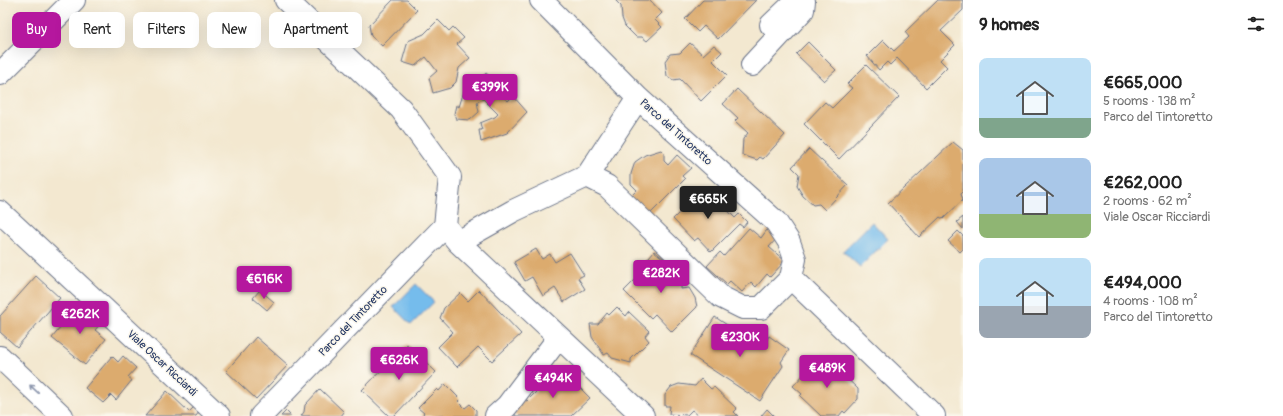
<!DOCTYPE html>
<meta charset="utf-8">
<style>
:root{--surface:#fff;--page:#f2f2f2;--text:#222;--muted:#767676;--accent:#b5179e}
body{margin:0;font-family:Pangolin,sans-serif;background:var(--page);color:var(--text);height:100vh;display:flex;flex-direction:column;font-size:15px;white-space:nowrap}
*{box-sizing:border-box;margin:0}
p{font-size:13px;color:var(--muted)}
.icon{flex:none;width:22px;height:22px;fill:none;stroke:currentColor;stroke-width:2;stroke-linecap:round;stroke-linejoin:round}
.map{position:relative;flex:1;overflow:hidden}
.details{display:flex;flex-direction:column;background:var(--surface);width:320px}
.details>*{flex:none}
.banner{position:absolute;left:12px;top:12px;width:380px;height:36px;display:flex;gap:8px}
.price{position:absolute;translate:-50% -34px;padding:0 9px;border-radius:4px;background:var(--accent);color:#fff;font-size:13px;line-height:26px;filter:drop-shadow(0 1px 2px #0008)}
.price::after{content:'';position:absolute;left:50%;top:24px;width:12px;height:9px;margin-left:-6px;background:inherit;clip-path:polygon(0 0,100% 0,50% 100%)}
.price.selected{background:#222;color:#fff}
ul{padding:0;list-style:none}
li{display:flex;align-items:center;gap:12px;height:100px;padding:0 16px}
li span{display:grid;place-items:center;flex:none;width:112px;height:80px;border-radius:8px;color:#555}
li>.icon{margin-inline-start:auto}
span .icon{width:48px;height:48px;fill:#fffc;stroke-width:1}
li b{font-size:17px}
h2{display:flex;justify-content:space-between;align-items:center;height:48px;padding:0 16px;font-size:17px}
.tag{padding:0 14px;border-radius:8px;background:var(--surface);box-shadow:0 4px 16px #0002;font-size:14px;line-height:36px}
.tag.selected{background:var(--accent);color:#fff}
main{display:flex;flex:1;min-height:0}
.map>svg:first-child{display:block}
.water{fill:#75bcec;stroke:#4876a5}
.building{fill:#dcab6e}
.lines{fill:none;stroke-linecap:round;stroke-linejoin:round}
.minor-casing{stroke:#677086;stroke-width:24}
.minor{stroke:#fff;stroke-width:22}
.oneway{stroke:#8d97ae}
.labels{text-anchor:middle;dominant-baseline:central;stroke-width:3;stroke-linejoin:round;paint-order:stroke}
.street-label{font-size:11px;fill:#1b2f5e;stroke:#fbf7ec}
</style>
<main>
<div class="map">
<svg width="963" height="416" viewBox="0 0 963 416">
<rect width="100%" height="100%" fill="#fbf7ec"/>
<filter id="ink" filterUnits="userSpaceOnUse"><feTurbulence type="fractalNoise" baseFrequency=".025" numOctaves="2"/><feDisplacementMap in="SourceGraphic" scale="8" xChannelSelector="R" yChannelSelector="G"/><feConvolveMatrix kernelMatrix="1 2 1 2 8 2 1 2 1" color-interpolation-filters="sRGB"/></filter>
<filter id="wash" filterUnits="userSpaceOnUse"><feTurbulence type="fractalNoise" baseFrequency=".012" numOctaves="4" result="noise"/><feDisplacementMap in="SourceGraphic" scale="16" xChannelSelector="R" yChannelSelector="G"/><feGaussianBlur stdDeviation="0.9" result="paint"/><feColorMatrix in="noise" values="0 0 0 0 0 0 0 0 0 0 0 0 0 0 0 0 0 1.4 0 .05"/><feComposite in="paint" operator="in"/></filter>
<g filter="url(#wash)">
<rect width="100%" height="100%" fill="#f3e8d0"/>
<!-- water -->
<path class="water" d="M 872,222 L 888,239 L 860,267 L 843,251 Z
M 416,284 L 434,302 L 411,325 L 393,307 Z"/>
<g id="blocks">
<!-- building -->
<path class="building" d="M 393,0 L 407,0 L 417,10 L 382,46 L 371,36 L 369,25 Z
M 615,0 L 650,0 L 662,13 L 655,20 L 662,27 L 647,41 L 642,37 L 636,37 L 625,26 L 622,18 L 621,6 Z
M 703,0 L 756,0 L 718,39 L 704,26 L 698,32 L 685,19 Z
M 938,0 L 963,0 L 963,10 L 941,31 L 955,45 L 940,60 L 947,67 L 926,88 L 897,58 L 890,65 L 887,62 L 879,70 L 867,56 L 883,40 L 894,51 L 909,37 L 905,32 Z
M 438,20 L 449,31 L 453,27 L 464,38 L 457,44 L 470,58 L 459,68 L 456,82 L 450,88 L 433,93 L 429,78 L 437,71 L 426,57 L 415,66 L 402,62 L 408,41 L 424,34 Z
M 808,42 L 836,70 L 824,81 L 796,54 Z
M 690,43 L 703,55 L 714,45 L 722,52 L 713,61 L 727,75 L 701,101 L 680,79 L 673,80 L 667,76 L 665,61 L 670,54 L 680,53 Z
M 866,65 L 899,97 L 839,159 L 804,124 L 825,102 L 832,108 L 852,88 L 847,84 Z
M 486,73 L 498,83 L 494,89 L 508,101 L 513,96 L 527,112 L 507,133 L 481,142 L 479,130 L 482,130 L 480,123 L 495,117 L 498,114 L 483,99 L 477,102 L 479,112 L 470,120 L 456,119 L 454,114 L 456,105 L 459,107 L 465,88 L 477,82 Z
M 737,89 L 785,135 L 763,159 L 760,157 L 757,160 L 742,155 L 743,139 L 748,133 L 735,121 L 738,118 L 723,104 Z
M 953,142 L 963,150 L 963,192 L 961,194 L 963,200 L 943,219 L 940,217 L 919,237 L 888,203 Z
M 809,149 L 848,185 L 825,210 L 819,204 L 813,205 L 803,196 L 797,186 L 799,174 L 792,167 Z
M 661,150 L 664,153 L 664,161 L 668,165 L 677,155 L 691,168 L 682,176 L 685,179 L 648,216 L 630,197 L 637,190 L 631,184 L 631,174 L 635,162 L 645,155 Z
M 705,187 L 735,218 L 739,214 L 747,222 L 743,227 L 739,224 L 711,252 L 698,238 L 694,241 L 673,219 Z
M 963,217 L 963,229 L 957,222 Z
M 769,227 L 779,236 L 769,247 L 785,261 L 770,277 L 767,274 L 756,287 L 751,282 L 742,292 L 730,281 L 727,284 L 707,266 L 720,252 L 724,256 L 749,228 L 761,238 Z
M 958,231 L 963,236 L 963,249 L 960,252 L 948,241 Z
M 536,249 L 542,259 L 550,254 L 555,262 L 570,253 L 584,275 L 578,278 L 585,289 L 564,302 L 555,288 L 543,296 L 532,277 L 525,281 L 514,262 Z
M 654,251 L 669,263 L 662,273 L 665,276 L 669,275 L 681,284 L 681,289 L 689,288 L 695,298 L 697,307 L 672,332 L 655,314 L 651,318 L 624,291 L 642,273 L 640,268 Z
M 36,276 L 60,298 L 17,347 L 0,332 L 0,316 Z
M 260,290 L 274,302 L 267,310 L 253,298 Z
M 479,290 L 521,334 L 492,361 L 478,347 L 457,367 L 438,347 L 453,332 L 440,318 L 444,308 L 460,293 L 468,301 Z
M 79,305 L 101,323 L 95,330 L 106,339 L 85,365 L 52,338 Z
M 617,307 L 626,316 L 629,312 L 649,331 L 645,336 L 649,341 L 631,359 L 631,363 L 612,358 L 608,353 L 604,355 L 592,337 L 590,324 L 598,324 L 607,313 L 609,315 Z
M 715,317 L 762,348 L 769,336 L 789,350 L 781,362 L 783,366 L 760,401 L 690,355 Z
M 256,337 L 288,365 L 256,399 L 226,371 Z
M 407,344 L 436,372 L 394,416 L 389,416 L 362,390 Z
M 822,355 L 858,389 L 858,399 L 845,413 L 843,411 L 839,416 L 821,416 L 800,396 L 802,394 L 793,386 Z
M 112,356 L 118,362 L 123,356 L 136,368 L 128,377 L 132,380 L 116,400 L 111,395 L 103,403 L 85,388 Z
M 563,376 L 567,381 L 570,378 L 590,398 L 571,416 L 515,416 L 515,409 L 523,399 L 527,401 L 536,392 L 536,386 L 545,377 Z
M 701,379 L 711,389 L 714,387 L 737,409 L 734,412 L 738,416 L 699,416 L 692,410 L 687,415 L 669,414 L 670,406 L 665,406 L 665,395 L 671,387 L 679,384 L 695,386 Z
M 445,384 L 460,399 L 458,401 L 465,408 L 470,404 L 476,410 L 476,416 L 421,416 L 424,413 L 418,408 L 437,389 L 439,391 Z
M 320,389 L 344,412 L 341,416 L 301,416 L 304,412 L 305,405 Z
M 167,391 L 189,412 L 194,407 L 199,412 L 196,416 L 145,416 Z
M 767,409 L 774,416 L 761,416 Z
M 286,411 L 291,416 L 281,416 Z"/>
</g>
</g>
<g filter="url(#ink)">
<use href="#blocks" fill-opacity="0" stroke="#677086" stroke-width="1"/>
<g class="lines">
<!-- minor casing -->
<g class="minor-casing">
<path id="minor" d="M 541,0 L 638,98 L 776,222 L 789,242 L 795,259 L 791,278 L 934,416
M 752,65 L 803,10 L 804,1 L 796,1 L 771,25
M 0,74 L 74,0
M 587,176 L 607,186 L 721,297 L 743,308 L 761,308 L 791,278
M 0,212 L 219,416
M 445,226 L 458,242 L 643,416
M 458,242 L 513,211 L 587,176 L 638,98
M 0,357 L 62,416
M 261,416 L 445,226 L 450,177 L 401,109 L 286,0
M 496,416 L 507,406 L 559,337"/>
</g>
<!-- minor -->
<use href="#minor" class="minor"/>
</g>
<!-- one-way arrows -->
<defs><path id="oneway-shaft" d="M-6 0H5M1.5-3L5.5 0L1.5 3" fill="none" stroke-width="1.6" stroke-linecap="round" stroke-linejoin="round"/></defs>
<use class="oneway" href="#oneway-shaft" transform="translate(34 389) rotate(-137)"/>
</g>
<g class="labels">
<!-- street labels -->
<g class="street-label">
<text transform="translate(676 132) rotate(42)">Parco del Tintoretto</text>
<text transform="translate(353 321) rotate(-46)">Parco del Tintoretto</text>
<text transform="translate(162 363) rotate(43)">Viale Oscar Ricciardi</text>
</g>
</g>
</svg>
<b class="price" style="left:490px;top:108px">€399K</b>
<b class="price selected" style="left:708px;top:220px">€665K</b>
<b class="price" style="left:661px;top:294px">€282K</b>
<b class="price" style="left:264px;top:300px">€616K</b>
<b class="price" style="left:80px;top:335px">€262K</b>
<b class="price" style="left:740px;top:358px">€230K</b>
<b class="price" style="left:399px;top:381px">€626K</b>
<b class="price" style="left:827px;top:389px">€489K</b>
<b class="price" style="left:553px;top:399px">€494K</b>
<div class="banner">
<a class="tag selected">Buy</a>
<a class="tag">Rent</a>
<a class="tag">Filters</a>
<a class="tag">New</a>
<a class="tag">Apartment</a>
</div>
</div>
<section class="details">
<h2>9 homes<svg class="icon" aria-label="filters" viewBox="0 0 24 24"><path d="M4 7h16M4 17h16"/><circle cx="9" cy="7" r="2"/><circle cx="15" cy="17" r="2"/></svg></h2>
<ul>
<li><span style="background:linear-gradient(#bfe0f5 75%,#7fa58c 0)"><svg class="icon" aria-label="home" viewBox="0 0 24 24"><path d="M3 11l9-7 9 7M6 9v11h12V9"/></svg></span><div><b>€665,000</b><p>5 rooms · 138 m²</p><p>Parco del Tintoretto</p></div></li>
<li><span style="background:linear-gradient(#a9c7e8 70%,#8fb573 0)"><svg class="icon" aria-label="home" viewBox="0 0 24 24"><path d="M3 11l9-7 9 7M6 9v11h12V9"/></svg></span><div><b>€262,000</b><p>2 rooms · 62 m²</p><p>Viale Oscar Ricciardi</p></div></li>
<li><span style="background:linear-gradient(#bfe0f5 60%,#9aa5b1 0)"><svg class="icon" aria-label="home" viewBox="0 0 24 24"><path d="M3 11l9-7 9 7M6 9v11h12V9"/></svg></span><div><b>€494,000</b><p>4 rooms · 108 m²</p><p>Parco del Tintoretto</p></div></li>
</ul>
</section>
</main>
